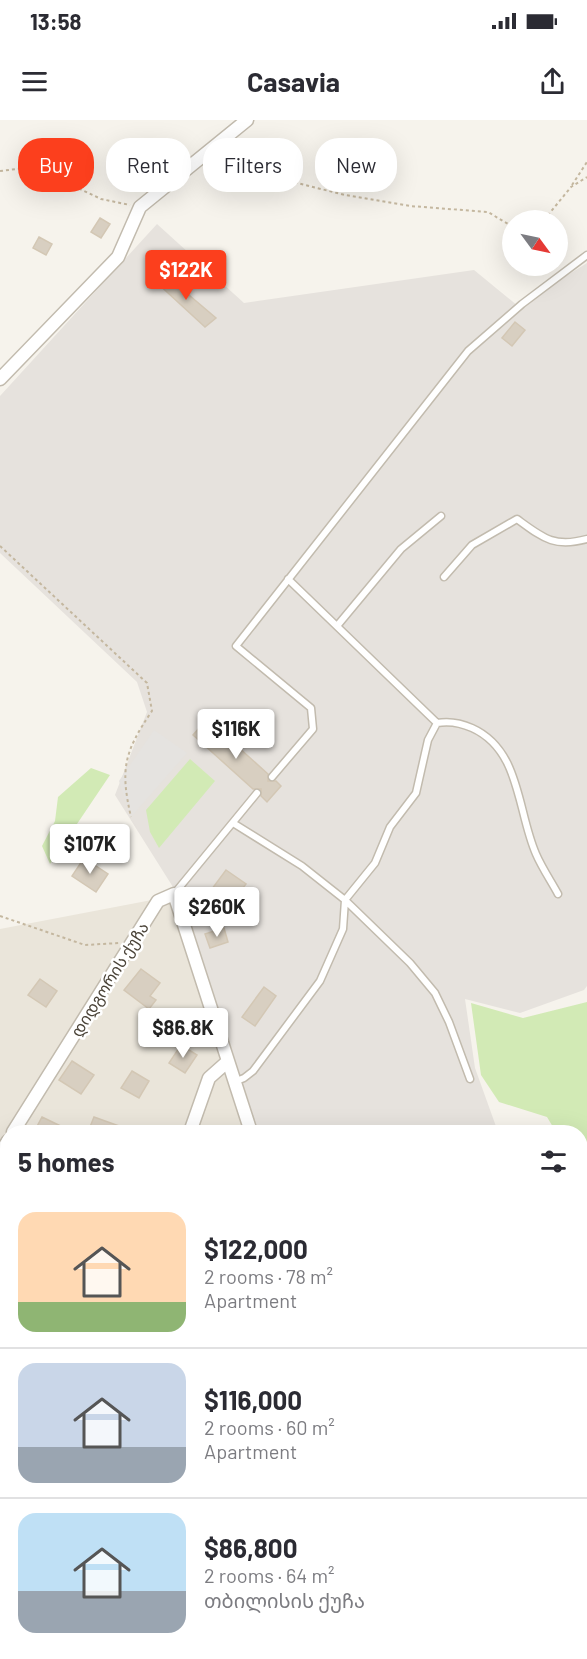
<!DOCTYPE html>
<meta charset="utf-8">
<style>
:root{--surface:#fff;--page:#f7f7f7;--text:#2b2b33;--muted:#7c7c81;--line:#e1e1e2;--accent:#fc3f1d}
body{margin:0;font-family:Barlow,"Noto Sans Georgian",sans-serif;background:var(--page);color:var(--text);height:100vh;display:flex;flex-direction:column;font-size:22px;white-space:nowrap}
*{box-sizing:border-box;margin:0}
p{font-size:20px;color:var(--muted)}
.icon{flex:none;width:33px;height:33px;fill:none;stroke:currentColor;stroke-width:2;stroke-linecap:round;stroke-linejoin:round}
.map{position:relative;flex:1;overflow:hidden}
.side{position:absolute;left:0px;top:1005px;width:588px;height:534px;display:flex;flex-direction:column;background:var(--surface);border-radius:24px 24px 0 0;box-shadow:0 6px 24px #0002}
.side>*{flex:none}
.hud{position:absolute;left:18px;top:18px;width:552px;height:54px;display:flex;gap:12px}
.needle{width:39px;rotate:123deg}
.tools{position:absolute;left:502px;top:90px;display:grid;gap:12px}
.tools a{display:grid;place-items:center;width:66px;height:66px;border-radius:50%;background:var(--surface);box-shadow:0 6px 24px #0002;font-size:30px}
.price{position:absolute;translate:-50% -51px;padding:0 14px;border-radius:6px;background:#fff;color:#222;font-size:20px;line-height:39px;filter:drop-shadow(0 2px 3px #0008)}
.price::after{content:'';position:absolute;left:50%;top:36px;width:18px;height:14px;margin-left:-9px;background:inherit;clip-path:polygon(0 0,100% 0,50% 100%)}
.price.on{background:var(--accent);color:#fff}
ul{padding:0;list-style:none}
li{display:flex;align-items:center;gap:18px;height:150px;padding:0 18px}
li+li{border-top:2px solid var(--line)}
li span{display:grid;place-items:center;flex:none;width:168px;height:120px;border-radius:18px;color:#555}
li>.icon{margin-inline-start:auto}
span .icon{width:72px;height:72px;fill:#fffc;stroke-width:1}
li b{font-size:26px}
h2{display:flex;justify-content:space-between;align-items:center;height:72px;padding:0 18px;font-size:26px}
.pill{padding:0 21px;border-radius:24px;background:var(--surface);box-shadow:0 6px 24px #0002;font-size:21px;line-height:54px}
.pill.on{background:var(--accent);color:#fff}
.status{display:flex;justify-content:space-between;align-items:center;height:42px;padding:0 30px;background:var(--surface);direction:ltr}
.status svg{height:16px;fill:currentColor}
header{display:flex;justify-content:space-between;align-items:center;height:78px;padding:0 18px;background:var(--surface);font-size:27px;font-weight:700}
.map>svg:first-child{display:block}
.residential{fill:#eae5da}
.industrial{fill:#e6e2dd}
.green{fill:#d2eab5}
.parking{fill:#e5e3e0}
.building{fill:#d8cfc1;stroke:#d3c7b4;stroke-width:1.5}
.lines{fill:none;stroke-linecap:round;stroke-linejoin:round}
.lane-casing{stroke:#c2bbae;stroke-width:9}
.street-casing{stroke:#c2bbae;stroke-width:15}
.secondary-casing{stroke:#d6c79b;stroke-width:20}
.path{stroke:#c4b79f;stroke-width:2;stroke-dasharray:3 3;stroke-linecap:butt}
.lane{stroke:#fff;stroke-width:6}
.street{stroke:#fff;stroke-width:12}
.secondary{stroke:#fff3cd;stroke-width:16}
.labels{text-anchor:middle;dominant-baseline:central;stroke-width:5;stroke-linejoin:round;paint-order:stroke}
.street-label{font-size:16px;fill:#4b4439;stroke:#fff}
</style>
<div class="status"><b>13:58</b><svg viewBox="0 0 49 12"><path d="M0 12V9h3v3zM5 12V6h3v6zM10 12V3h3v9zM15 12V0h3v12zM26 1h20v11H26zM47 4h2v5h-2z"/></svg></div>
<header><svg class="icon" aria-label="menu" viewBox="0 0 24 24"><path d="M4 6h16M4 12h16M4 18h16"/></svg>Casavia<svg class="icon" aria-label="share" viewBox="0 0 24 24"><path d="M12 15V3M7 8l5-5 5 5M5 13v7h14v-7"/></svg></header>
<div class="map">
<svg width="587" height="1539" viewBox="0 0 587 1539">
<rect width="100%" height="100%" fill="#f6f3ec"/>
<!-- residential -->
<path class="residential" d="M 178,775 L 255,1012 L 8,1012 L 8,1532 L 580,1532 L 581,1458 L 587,1459 L 585,1530 L 587,1539 L 0,1539 L 0,809 Z"/>
<!-- industrial -->
<path class="industrial" d="M 157,104 L 244,183 L 474,150 L 518,186 L 587,143 L 587,866 L 584,870 L 520,893 L 465,879 L 475,948 L 498,1012 L 255,1012 L 178,775 L 115,675 L 147,592 L 137,562 L 0,433 L 0,276 Z
M 581,1134 L 587,1140 L 587,1359 L 580,1353 Z"/>
<!-- green -->
<path class="green" d="M 190,639 L 215,661 L 159,728 L 150,712 L 146,690 Z
M 91,648 L 110,655 L 50,744 L 42,726 L 55,701 L 58,677 Z
M 587,882 L 587,1066 L 581,1055 L 580,1012 L 556,1012 L 547,997 L 499,982 L 481,955 L 471,883 L 523,898 Z"/>
<!-- parking -->
<path class="parking" d="M 154,610 L 187,633 L 131,697 L 119,661 Z"/>
<!-- building -->
<path class="building" d="M 100,98 L 110,104 L 101,118 L 91,112 Z
M 39,117 L 52,124 L 46,135 L 33,128 Z
M 163,153 L 216,198 L 205,207 L 156,162 Z
M 515,202 L 525,210 L 512,226 L 502,218 Z
M 207,599 L 268,654 L 268,661 L 276,661 L 281,666 L 267,682 L 261,676 L 261,669 L 253,669 L 193,615 Z
M 84,738 L 108,754 L 96,772 L 72,756 Z
M 226,750 L 246,764 L 232,782 L 228,780 L 213,801 L 197,789 Z
M 224,808 L 228,822 L 210,828 L 205,814 Z
M 141,849 L 160,863 L 150,876 L 156,880 L 149,889 L 124,870 Z
M 40,859 L 57,871 L 46,887 L 28,875 Z
M 264,867 L 276,876 L 255,906 L 242,897 Z
M 181,925 L 197,935 L 185,953 L 169,943 Z
M 72,941 L 94,955 L 81,974 L 59,960 Z
M 132,951 L 149,961 L 139,978 L 121,968 Z
M 42,997 L 73,1012 L 34,1012 Z
M 94,997 L 119,1006 L 116,1012 L 88,1012 Z"/>
<g class="lines">
<!-- lane casing -->
<g class="lane-casing">
<path id="lane" d="M 444,457 L 472,425 L 517,399 C 543,418 554,428 587,419
M 288,459 L 437,603
M 337,506 L 401,429 L 441,396
M 272,657 L 313,609 L 311,588 L 236,526 L 468,231 L 522,184 L 587,135
M 233,703 L 302,746 L 345,780 L 410,843 L 435,873 L 449,902 L 470,959
M 174,774 L 257,673
M 234,962 L 244,958 L 253,951 L 320,861 L 343,809 L 345,780 L 375,743 L 390,707 L 416,673 L 428,620 L 437,603 C 448,601 461,603 472,608 C 521,630 517,691 536,734 C 542,748 551,761 558,774
M 457,1539 L 460,1532"/>
</g>
<!-- street casing -->
<g class="street-casing">
<path id="street" d="M 0,259 L 118,137 L 140,87 L 247,0
M 13,1012 L 158,781 L 174,774 L 251,1012
M 190,1012 L 209,958 L 227,942
M 0,1033 L 8,1021
M 0,1068 L 8,1072
M 0,1344 L 8,1349
M 580,1391 L 587,1403
M 0,1487 L 8,1470
M 580,1524 L 587,1508
M 117,1539 L 120,1532
M 253,1539 L 255,1532
M 381,1539 L 384,1532
M 575,1539 L 578,1532"/>
</g>
<!-- secondary casing -->
<g class="secondary-casing">
<path id="secondary" d="M 580,1466 L 587,1463
M 55,1539 L 63,1532"/>
</g>
<!-- path -->
<path class="path" d="M 213,42 L 345,75 L 410,86 L 488,92 L 513,107
M 0,51 L 34,47 L 101,79 L 130,85
M 572,65 L 587,42
M 544,100 L 571,67 L 587,57
M 0,426 L 147,563 L 152,591 C 124,632 120,649 131,697
M 0,796 L 85,825 L 119,823"/>
<!-- lane -->
<use href="#lane" class="lane"/>
<!-- street -->
<use href="#street" class="street"/>
<!-- secondary -->
<use href="#secondary" class="secondary"/>
</g>
<g class="labels">
<!-- street labels -->
<g class="street-label">
<text transform="translate(109 859) rotate(-58)">დიდგორის ქუჩა</text>
</g>
</g>
</svg>
<div class="tools">
<a><svg class="needle" viewBox="-14 -14 28 28"><path d="M0-13l5 13h-10z" fill="#e53935"/><path d="M0 13l5-13h-10z" fill="#7c7c81"/></svg></a>
</div>
<b class="price on" style="left:186px;top:181px">$122K</b>
<b class="price" style="left:236px;top:640px">$116K</b>
<b class="price" style="left:90px;top:755px">$107K</b>
<b class="price" style="left:217px;top:818px">$260K</b>
<b class="price" style="left:183px;top:939px">$86.8K</b>
<div class="hud">
<a class="pill on">Buy</a>
<a class="pill">Rent</a>
<a class="pill">Filters</a>
<a class="pill">New</a>
</div>
<section class="side">
<h2>5 homes<svg class="icon" aria-label="filters" viewBox="0 0 24 24"><path d="M4 7h16M4 17h16"/><circle cx="9" cy="7" r="2"/><circle cx="15" cy="17" r="2"/></svg></h2>
<ul>
<li><span style="background:linear-gradient(#ffd9b3 75%,#8fb573 0)"><svg class="icon" aria-label="home" viewBox="0 0 24 24"><path d="M3 11l9-7 9 7M6 9v11h12V9"/></svg></span><div><b>$122,000</b><p>2 rooms · 78 m²</p><p>Apartment</p></div></li>
<li><span style="background:linear-gradient(#c9d6e8 70%,#9aa5b1 0)"><svg class="icon" aria-label="home" viewBox="0 0 24 24"><path d="M3 11l9-7 9 7M6 9v11h12V9"/></svg></span><div><b>$116,000</b><p>2 rooms · 60 m²</p><p>Apartment</p></div></li>
<li><span style="background:linear-gradient(#bfe0f5 65%,#9aa5b1 0)"><svg class="icon" aria-label="home" viewBox="0 0 24 24"><path d="M3 11l9-7 9 7M6 9v11h12V9"/></svg></span><div><b>$86,800</b><p>2 rooms · 64 m²</p><p>თბილისის ქუჩა</p></div></li>
</ul>
</section>
</div>
